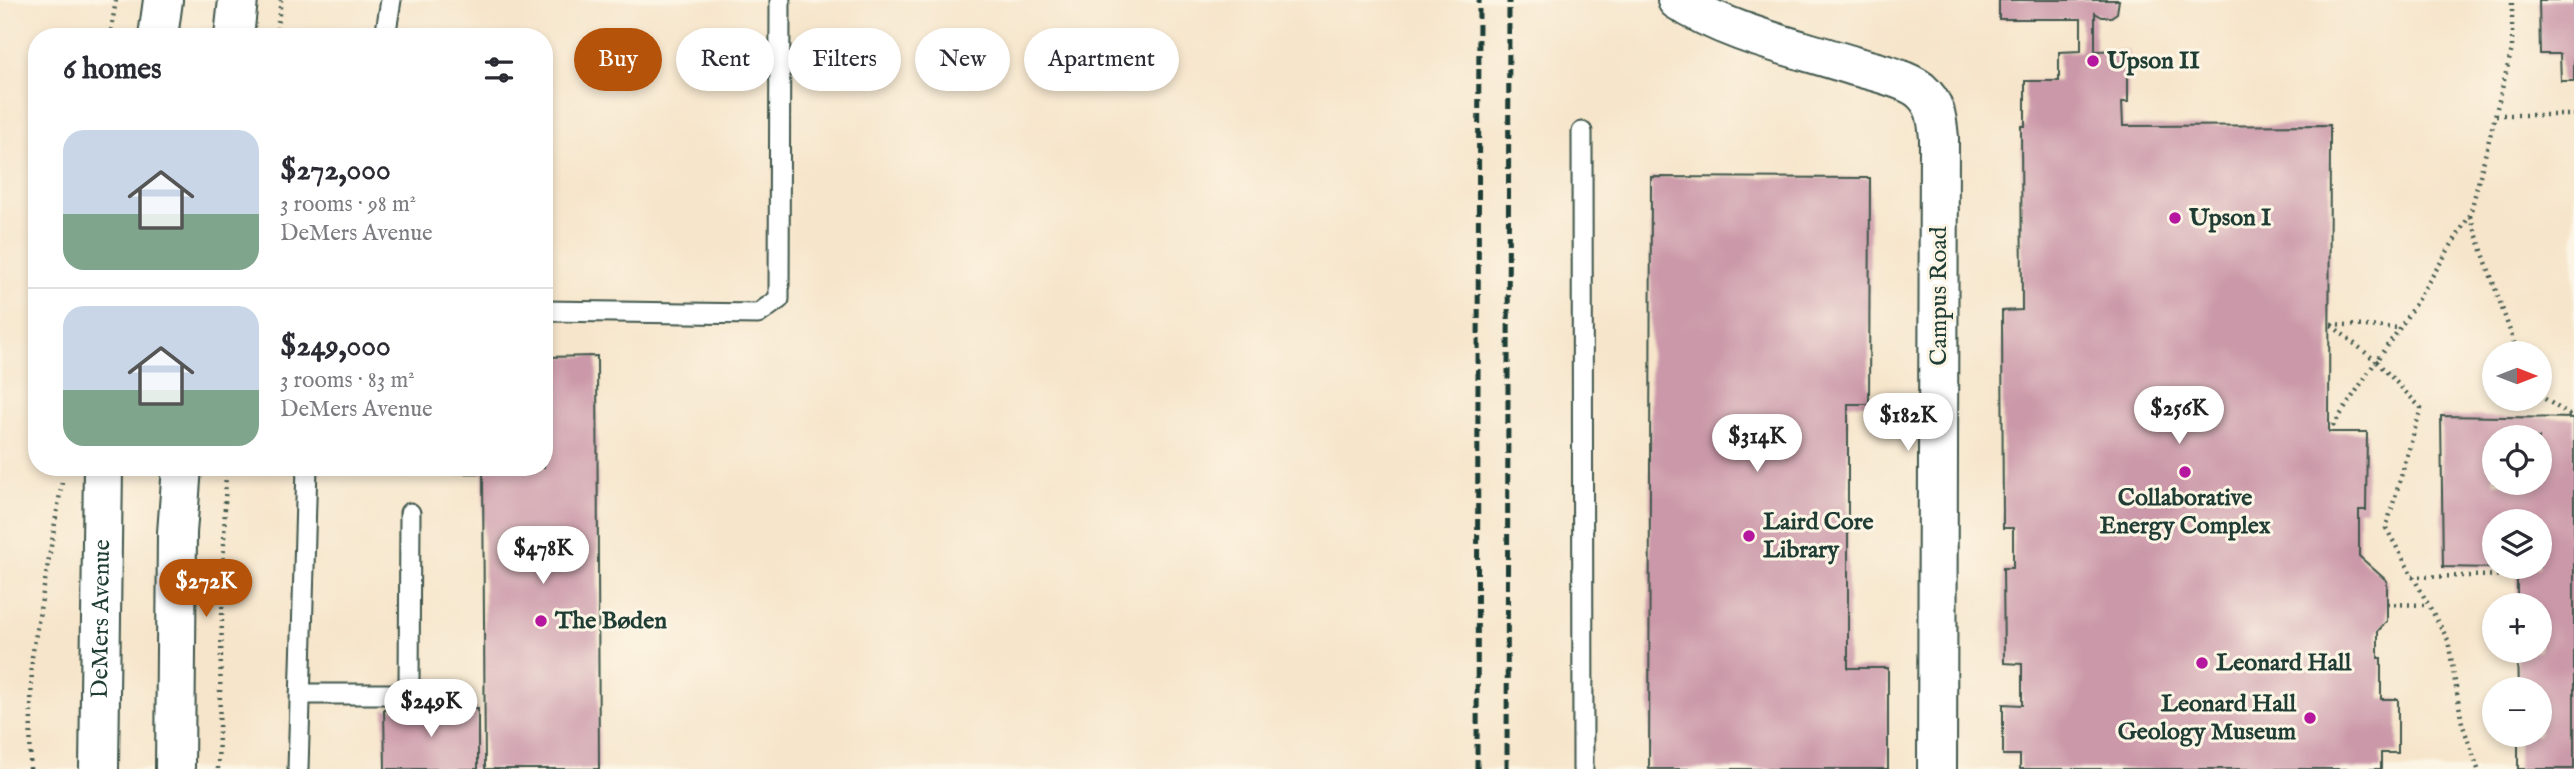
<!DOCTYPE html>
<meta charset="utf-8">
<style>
:root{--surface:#fff;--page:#f7f7f7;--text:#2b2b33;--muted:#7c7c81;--line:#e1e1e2;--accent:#b45309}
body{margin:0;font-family:"IM FELL English",serif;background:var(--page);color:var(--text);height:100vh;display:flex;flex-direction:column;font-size:26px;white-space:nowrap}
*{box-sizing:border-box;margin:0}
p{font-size:23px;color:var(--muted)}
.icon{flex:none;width:38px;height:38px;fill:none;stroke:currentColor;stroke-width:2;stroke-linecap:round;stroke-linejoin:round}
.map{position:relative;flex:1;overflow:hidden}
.drawer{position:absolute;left:28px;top:28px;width:525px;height:448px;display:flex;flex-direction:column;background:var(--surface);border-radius:28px;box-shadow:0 4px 10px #0003}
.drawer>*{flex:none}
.guide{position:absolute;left:574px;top:28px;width:665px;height:63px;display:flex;gap:14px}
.needle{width:46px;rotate:90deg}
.fabs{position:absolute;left:2482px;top:341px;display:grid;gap:14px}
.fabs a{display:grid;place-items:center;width:70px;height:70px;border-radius:50%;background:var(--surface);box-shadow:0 4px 10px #0003;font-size:35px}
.price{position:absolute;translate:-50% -60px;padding:0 16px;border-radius:24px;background:#fff;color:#222;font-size:23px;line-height:46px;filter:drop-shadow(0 2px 4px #0008)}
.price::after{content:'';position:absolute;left:50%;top:42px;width:21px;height:16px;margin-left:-10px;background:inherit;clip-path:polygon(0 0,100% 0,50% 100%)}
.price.on{background:var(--accent);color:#fff}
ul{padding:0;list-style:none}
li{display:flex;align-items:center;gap:21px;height:175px;padding:0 35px}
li+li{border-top:2px solid var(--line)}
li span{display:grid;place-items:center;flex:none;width:196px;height:140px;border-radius:21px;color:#555}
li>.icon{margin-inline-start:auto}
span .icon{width:84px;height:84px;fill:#fffc;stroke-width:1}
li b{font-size:30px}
h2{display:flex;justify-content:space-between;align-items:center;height:84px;padding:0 35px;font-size:30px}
.tag{padding:0 24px;border-radius:32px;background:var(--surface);box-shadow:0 4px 10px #0003;font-size:24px;line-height:63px}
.tag.on{background:var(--accent);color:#fff}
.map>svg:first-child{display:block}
.building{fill:#cb98a9;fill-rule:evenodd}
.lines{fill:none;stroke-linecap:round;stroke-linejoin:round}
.service-casing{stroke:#3f564b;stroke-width:23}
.minor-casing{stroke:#3f564b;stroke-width:42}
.secondary-casing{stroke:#3f564b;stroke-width:42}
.path{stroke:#3f564b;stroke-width:4.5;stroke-dasharray:2 5;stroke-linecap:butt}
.service{stroke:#fff;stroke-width:19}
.minor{stroke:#fff;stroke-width:38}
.secondary{stroke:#fff;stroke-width:38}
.rail{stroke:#1f3d34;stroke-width:5;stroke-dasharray:10 5;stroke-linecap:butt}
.poi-dot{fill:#b5179e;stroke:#fcf5e5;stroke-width:2.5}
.labels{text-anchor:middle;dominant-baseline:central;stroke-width:6;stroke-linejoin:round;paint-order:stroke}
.poi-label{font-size:24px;font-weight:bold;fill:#1f3d34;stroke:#fcf5e5;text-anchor:start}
.street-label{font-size:24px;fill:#1f3d34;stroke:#fcf5e5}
</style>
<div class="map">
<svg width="2574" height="769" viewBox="0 0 2574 769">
<rect width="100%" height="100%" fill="#fcf5e5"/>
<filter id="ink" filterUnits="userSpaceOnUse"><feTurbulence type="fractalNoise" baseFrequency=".0143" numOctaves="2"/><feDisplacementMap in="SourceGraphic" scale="14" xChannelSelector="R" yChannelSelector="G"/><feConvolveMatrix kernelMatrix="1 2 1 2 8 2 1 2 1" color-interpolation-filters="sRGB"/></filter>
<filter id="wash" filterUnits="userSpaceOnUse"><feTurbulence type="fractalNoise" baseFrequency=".00686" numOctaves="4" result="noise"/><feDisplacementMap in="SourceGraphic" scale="28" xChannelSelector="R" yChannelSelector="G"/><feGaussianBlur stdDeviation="1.57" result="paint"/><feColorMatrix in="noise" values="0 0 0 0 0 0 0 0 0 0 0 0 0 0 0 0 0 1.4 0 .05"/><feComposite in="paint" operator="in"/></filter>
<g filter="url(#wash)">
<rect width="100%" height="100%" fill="#f6e5cb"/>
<g id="blocks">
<!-- building -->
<path class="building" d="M 1999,0 L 2119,0 L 2117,13 L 2111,17 L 2102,17 L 2095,13 L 2095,51 L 2128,50 L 2128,102 L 2122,102 L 2123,126 L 2330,125 L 2329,432 L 2367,432 L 2366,510 L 2359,510 L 2359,556 L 2387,581 L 2387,621 L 2378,631 L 2378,658 L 2381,658 L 2381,699 L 2398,699 L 2398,753 L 2381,753 L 2381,769 L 2020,769 L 2020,755 L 2003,755 L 2003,704 L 2022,705 L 2022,664 L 2004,663 L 2003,568 L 2013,568 L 2013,528 L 2003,528 L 2002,311 L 2022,310 L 2021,126 L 2025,126 L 2025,81 L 2059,81 L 2059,52 L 2081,51 L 2081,19 L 1999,19 Z
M 2539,0 L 2574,0 L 2574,81 L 2561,81 L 2560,54 L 2540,54 Z
M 1651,177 L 1870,178 L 1869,404 L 1848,404 L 1848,668 L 1888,668 L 1888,769 L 1649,769 Z
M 597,356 L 599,769 L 485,769 L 483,473 L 360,474 L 360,467 L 544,467 L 544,357 Z
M 2441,416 L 2574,418 L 2574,769 L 2518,769 L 2518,735 L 2539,735 L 2539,690 L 2518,690 L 2517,651 L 2539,651 L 2539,606 L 2517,606 L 2517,567 L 2539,567 L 2539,522 L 2494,522 L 2494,568 L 2443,567 ZM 2494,438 L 2539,438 L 2539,483 L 2494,483 Z
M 478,708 L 478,769 L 385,769 L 384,709 Z"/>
</g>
</g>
<g filter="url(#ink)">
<use href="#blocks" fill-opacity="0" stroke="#3f564b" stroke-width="2"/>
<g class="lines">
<!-- service casing -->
<g class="service-casing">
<path id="service" d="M 385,37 L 391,0
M 1582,132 L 1583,769
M 544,311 L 758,314 L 779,299 L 780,0
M 300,694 L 398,694 L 409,687 L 410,513
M 298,769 L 307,467"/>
</g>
<!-- minor casing -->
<g class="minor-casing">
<path id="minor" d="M 1677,0 C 1729,34 1795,47 1854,66 C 1872,71 1905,78 1920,90 C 1936,104 1937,118 1939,138 L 1937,769"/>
</g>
<!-- secondary casing -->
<g class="secondary-casing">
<g id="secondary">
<path d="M 158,37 L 163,0"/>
<path d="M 234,37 L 238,0"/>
<path id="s1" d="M 99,769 L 103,467"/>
<path d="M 175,769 L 177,533 L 182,467"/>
</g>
</g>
<!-- path -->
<path class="path" d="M 276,36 L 281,0
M 110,37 L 116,0
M 2496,115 L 2574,115
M 2470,216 L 2518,354
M 2331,324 L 2399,328
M 2539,395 L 2574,418
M 2329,432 L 2376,361 L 2330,324
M 2412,577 L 2517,575
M 2387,604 L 2427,605
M 30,769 L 32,657 L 62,482
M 218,769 L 226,467
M 2478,769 L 2462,723 L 2448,640 L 2386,528 L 2421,408 L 2376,361 L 2400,328 L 2470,215 L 2512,49 L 2512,0"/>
<!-- service -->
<use href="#service" class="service"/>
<!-- minor -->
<use href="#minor" class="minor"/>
<!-- secondary -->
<use href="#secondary" class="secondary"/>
<!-- rail -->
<path class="rail" d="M 1477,769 L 1479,0
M 1507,769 L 1509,0"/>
</g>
</g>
<!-- markers -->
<g class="poi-dot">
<circle cx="2093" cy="61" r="7"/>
<circle cx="2175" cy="218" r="7"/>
<circle cx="2185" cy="472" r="7"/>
<circle cx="1749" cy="536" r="7"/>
<circle cx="541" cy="621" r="7"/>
<circle cx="2202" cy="663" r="7"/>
<circle cx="2310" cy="718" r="7"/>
</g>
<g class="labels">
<!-- poi labels -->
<g class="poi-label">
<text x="2107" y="61">Upson II</text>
<text x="2189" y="218">Upson I</text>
<text x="2185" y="498" text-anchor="middle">Collaborative<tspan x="2185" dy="28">Energy Complex</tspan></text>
<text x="1763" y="522">Laird Core<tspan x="1763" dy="28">Library</tspan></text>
<text x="555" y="621">The Bøden</text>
<text x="2216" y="663">Leonard Hall</text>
<text x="2296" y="704" text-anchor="end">Leonard Hall<tspan x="2296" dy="28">Geology Museum</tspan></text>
</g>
<!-- street labels -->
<g class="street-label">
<text transform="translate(1939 296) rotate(-90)">Campus Road</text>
<text stroke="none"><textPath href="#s1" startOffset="150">DeMers Avenue</textPath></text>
</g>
</g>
</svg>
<div class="fabs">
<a><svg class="needle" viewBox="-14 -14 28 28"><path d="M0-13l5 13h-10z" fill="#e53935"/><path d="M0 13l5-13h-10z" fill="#7c7c81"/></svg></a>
<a><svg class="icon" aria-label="locate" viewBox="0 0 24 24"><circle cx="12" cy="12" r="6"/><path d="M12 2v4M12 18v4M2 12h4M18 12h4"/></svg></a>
<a><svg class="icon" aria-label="layers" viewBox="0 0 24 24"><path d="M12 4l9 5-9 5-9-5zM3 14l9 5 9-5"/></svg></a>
<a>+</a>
<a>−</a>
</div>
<b class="price" style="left:2179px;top:446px">$256K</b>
<b class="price" style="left:1908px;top:453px">$182K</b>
<b class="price" style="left:1757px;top:474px">$314K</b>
<b class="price" style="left:543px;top:586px">$478K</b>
<b class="price on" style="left:206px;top:619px">$272K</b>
<b class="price" style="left:431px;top:739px">$249K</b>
<div class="guide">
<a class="tag on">Buy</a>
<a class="tag">Rent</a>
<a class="tag">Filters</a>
<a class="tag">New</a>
<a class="tag">Apartment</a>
</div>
<section class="drawer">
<h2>6 homes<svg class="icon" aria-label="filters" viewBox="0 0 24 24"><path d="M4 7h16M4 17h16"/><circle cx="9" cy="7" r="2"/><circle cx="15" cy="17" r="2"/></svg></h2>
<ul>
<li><span style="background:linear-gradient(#c9d6e8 60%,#7fa58c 0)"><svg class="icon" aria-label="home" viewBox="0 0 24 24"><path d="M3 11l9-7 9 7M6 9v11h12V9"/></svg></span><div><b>$272,000</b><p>3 rooms · 98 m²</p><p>DeMers Avenue</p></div></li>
<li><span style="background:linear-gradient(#c9d6e8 60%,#7fa58c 0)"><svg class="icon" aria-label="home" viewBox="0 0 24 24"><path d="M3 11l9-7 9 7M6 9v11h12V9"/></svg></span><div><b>$249,000</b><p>3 rooms · 83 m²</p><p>DeMers Avenue</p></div></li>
</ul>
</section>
</div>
